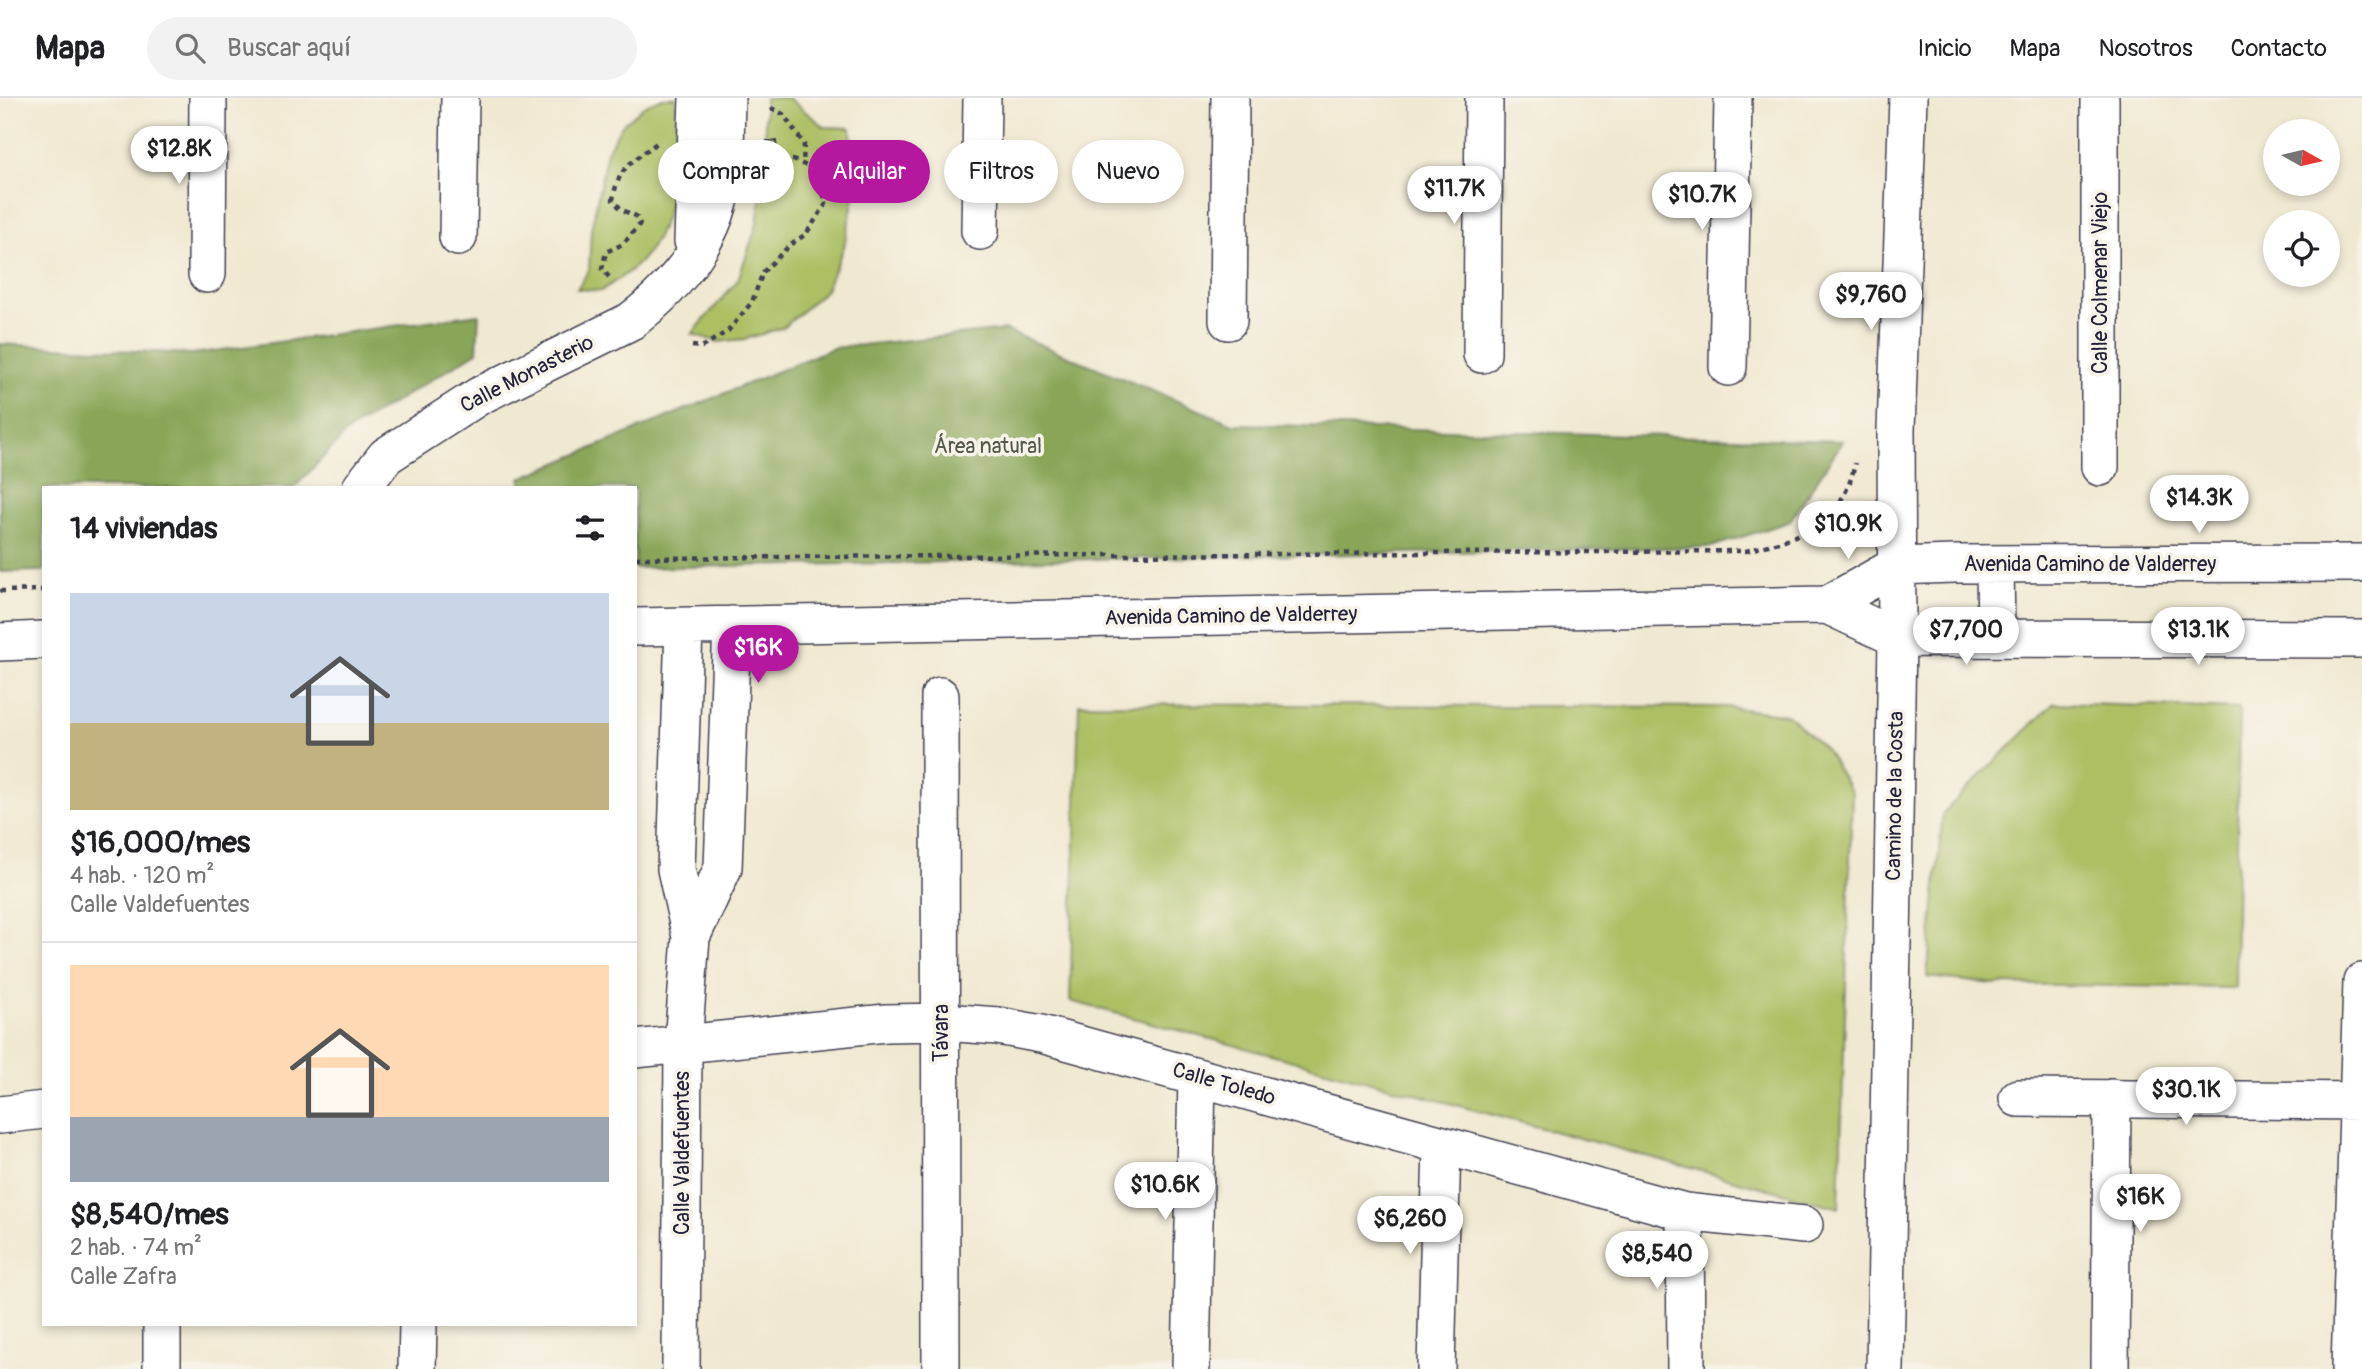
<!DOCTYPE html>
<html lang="es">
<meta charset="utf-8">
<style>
:root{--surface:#fff;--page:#f2f2f2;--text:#202124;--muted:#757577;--line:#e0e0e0;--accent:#b5179e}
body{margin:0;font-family:Pangolin,sans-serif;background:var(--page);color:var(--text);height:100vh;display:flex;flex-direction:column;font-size:26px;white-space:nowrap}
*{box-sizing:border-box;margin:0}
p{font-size:23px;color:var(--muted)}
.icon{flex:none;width:38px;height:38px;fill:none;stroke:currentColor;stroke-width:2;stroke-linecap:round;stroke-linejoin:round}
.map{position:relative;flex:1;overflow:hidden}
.drawer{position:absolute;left:42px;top:388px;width:595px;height:840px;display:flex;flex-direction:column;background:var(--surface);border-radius:0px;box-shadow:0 4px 10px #0003}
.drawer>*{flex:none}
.banner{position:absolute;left:658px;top:42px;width:665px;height:63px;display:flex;gap:14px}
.needle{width:46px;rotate:98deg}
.buttons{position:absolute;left:2263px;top:21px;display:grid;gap:14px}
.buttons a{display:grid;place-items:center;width:77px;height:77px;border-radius:50%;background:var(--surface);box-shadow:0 4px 10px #0003;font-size:35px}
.price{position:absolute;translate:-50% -60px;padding:0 16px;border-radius:24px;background:#fff;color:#222;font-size:23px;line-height:46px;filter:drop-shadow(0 2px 4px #0008)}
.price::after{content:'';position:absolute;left:50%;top:42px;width:21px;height:16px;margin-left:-10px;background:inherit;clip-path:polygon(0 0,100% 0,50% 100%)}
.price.active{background:var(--accent);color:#fff}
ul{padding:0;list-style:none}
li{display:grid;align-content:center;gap:14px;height:371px;padding:0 28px}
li+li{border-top:2px solid var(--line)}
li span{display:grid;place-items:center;height:217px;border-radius:0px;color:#555}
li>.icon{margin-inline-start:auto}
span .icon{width:126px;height:126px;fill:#fffc;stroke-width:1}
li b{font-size:30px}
h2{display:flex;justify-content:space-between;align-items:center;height:84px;padding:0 28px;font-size:30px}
.pill{padding:0 24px;border-radius:32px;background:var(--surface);box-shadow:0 4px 10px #0003;font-size:24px;line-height:63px}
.pill.active{background:var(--accent);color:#fff}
header{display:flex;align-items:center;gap:42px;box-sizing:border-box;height:98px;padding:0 35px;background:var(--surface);border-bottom:2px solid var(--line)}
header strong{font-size:33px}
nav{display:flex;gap:38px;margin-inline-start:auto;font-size:24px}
.search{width:490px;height:63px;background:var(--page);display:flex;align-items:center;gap:18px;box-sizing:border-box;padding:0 24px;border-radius:38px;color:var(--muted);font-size:26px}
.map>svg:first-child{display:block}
.green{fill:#acbf63;stroke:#67704f;stroke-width:2}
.forest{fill:#89a659;stroke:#56644a;stroke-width:2}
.building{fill:#d6aaf2}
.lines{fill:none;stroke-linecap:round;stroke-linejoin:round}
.minor-casing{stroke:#414052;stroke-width:40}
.path{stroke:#414052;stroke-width:4.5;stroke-dasharray:5 5;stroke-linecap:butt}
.minor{stroke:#fff;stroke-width:37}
.labels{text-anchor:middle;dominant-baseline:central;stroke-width:7;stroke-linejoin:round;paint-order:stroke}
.street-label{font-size:21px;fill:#22223b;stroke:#f7f3e8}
.park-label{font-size:21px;fill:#525949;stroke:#f7f3e8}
</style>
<header>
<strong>Mapa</strong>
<div class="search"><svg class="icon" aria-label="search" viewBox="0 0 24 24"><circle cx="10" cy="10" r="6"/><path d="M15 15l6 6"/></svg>Buscar aquí</div>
<nav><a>Inicio</a><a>Mapa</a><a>Nosotros</a><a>Contacto</a></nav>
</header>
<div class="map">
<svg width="2362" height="1271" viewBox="0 0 2362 1271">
<rect width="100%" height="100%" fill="#f7f3e8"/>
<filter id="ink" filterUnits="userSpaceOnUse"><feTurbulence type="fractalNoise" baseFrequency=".0143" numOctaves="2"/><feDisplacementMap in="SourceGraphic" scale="14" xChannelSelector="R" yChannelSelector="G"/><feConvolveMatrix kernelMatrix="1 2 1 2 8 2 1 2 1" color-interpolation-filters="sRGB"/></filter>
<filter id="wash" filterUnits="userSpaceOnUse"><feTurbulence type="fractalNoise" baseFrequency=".00686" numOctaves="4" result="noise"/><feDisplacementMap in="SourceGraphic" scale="28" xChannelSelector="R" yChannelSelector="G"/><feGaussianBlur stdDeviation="1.57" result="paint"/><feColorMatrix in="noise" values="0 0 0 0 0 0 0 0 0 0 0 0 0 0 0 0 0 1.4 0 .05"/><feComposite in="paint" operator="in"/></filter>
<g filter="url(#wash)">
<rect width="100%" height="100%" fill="#f0e9d1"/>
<!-- green -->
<path class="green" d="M 663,0 L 676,0 C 678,55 679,120 640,164 C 629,175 614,184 601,193 L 577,191 L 589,172 L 591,132 L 607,53 L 622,27 L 645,7 Z
M 765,0 L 788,0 L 825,29 L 851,30 L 855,94 L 844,149 L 825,193 L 784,229 L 746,241 L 718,244 L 692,236 L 738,182 L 757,126 L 765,70 Z
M 2054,605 L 2239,611 L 2235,890 L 1995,886 L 1927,879 L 1943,715 Z
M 1079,606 L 1727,609 L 1788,617 L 1826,652 L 1852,695 L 1839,1110 L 1070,903 Z"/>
<!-- forest -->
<path class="forest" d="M 479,216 L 477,254 L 349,332 L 294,390 L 44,390 L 44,473 L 0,474 L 0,246 L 192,256 Z
M 1005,232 L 1233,326 L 1843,343 L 1789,424 L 1711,449 L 635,470 L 635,390 L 521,390 L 521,380 L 833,250 Z"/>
<g id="blocks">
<!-- building -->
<path class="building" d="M 767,43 L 776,43 L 777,56 L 768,60 Z"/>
</g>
</g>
<g filter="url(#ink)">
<use href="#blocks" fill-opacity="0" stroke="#414052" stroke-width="2"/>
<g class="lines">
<!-- minor casing -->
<g class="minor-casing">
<path id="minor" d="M 2100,0 L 2100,369
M 980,133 L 982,0
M 458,139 L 460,0
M 693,143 L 698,0
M 207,176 L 208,0
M 1228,223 L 1230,0
M 1482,256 L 1484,0
M 1728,269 L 1733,0
M 361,390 L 386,358 L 479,298 L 631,223 C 678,187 719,137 724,76 C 726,51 725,25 726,0
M 1995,466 L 1996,540
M 1827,507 L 1896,468 L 1954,466 L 2362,465
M 635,529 L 1827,507 L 1897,540 L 2362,541
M 0,544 L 44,542
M 940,598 L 941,1271
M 691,839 L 723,770 L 732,527
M 635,951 L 886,925 L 944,924 L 998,928 L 1041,936 L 1685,1114 L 1804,1127
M 2018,1000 L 2362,1003
M 0,1017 L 44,1012
M 1685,1114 L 1686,1271
M 162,1271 L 162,1227
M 417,1271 L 418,1227
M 681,1271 L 683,946 L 691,839 L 676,771 L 684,529
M 1191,1271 L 1197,979
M 1436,1271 L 1442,1047
M 1885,1271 L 1897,540 L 1896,332 L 1908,0
M 2110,1271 L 2112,1000
M 2350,1271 L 2362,884"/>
</g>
<!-- path -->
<path class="path" d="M 771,10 L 783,16 L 804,46 L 803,66
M 609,179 L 602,171 L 606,154 L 623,146 L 640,126 L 636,118 L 622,112 L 613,102 C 618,68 633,64 658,44
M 692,248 L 702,249 L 728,233 L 752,204 L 763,174 L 790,147 L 806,136 L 826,106 L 821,86 L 814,71 L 793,62 L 781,61 L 772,70
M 635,460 L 1746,453 C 1801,439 1843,426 1855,365
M 0,493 L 44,492"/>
<!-- minor -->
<use href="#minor" class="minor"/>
</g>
</g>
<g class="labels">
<!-- street labels -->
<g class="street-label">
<text transform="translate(2100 185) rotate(-90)">Calle Colmenar Viejo</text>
<text transform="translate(527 276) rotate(-27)">Calle Monasterio</text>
<text x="2090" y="466">Avenida Camino de Valderrey</text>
<text transform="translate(1231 518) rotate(-1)">Avenida Camino de Valderrey</text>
<text transform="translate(1895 698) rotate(-89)">Camino de la Costa</text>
<text transform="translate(941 935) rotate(-90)">Távara</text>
<text transform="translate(1224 986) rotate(16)">Calle Toledo</text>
<text transform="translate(682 1055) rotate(-90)">Calle Valdefuentes</text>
</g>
<!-- park labels -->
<g class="park-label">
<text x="988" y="348">Área natural</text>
</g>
</g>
</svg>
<div class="buttons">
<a><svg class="needle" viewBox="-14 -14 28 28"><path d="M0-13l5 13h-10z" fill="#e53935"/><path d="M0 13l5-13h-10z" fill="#757577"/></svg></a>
<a><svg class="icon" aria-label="locate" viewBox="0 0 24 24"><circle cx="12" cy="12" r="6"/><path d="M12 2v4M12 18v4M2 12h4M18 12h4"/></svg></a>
</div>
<b class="price" style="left:179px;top:88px">$12.8K</b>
<b class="price" style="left:1454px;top:128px">$11.7K</b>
<b class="price" style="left:1702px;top:134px">$10.7K</b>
<b class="price" style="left:1871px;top:234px">$9,760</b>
<b class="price" style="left:2199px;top:437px">$14.3K</b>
<b class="price" style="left:1848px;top:463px">$10.9K</b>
<b class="price" style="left:1966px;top:569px">$7,700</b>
<b class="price" style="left:2198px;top:569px">$13.1K</b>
<b class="price active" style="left:758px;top:587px">$16K</b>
<b class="price" style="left:2186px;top:1029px">$30.1K</b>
<b class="price" style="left:1165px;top:1124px">$10.6K</b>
<b class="price" style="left:2140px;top:1136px">$16K</b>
<b class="price" style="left:1410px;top:1158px">$6,260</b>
<b class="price" style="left:1657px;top:1193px">$8,540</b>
<div class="banner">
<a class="pill">Comprar</a>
<a class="pill active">Alquilar</a>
<a class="pill">Filtros</a>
<a class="pill">Nuevo</a>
</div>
<section class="drawer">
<h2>14 viviendas<svg class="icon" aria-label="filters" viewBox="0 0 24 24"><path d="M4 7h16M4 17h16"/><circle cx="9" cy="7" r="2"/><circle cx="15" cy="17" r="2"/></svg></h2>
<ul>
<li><span style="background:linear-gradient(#c9d6e8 60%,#c2b280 0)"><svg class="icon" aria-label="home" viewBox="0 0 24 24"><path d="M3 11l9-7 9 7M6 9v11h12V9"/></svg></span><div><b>$16,000/mes</b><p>4 hab. · 120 m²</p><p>Calle Valdefuentes</p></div></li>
<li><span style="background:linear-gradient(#ffd9b3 70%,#9aa5b1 0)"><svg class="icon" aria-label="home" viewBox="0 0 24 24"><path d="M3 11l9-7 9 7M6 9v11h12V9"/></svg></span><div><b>$8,540/mes</b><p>2 hab. · 74 m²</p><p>Calle Zafra</p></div></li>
</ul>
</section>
</div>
